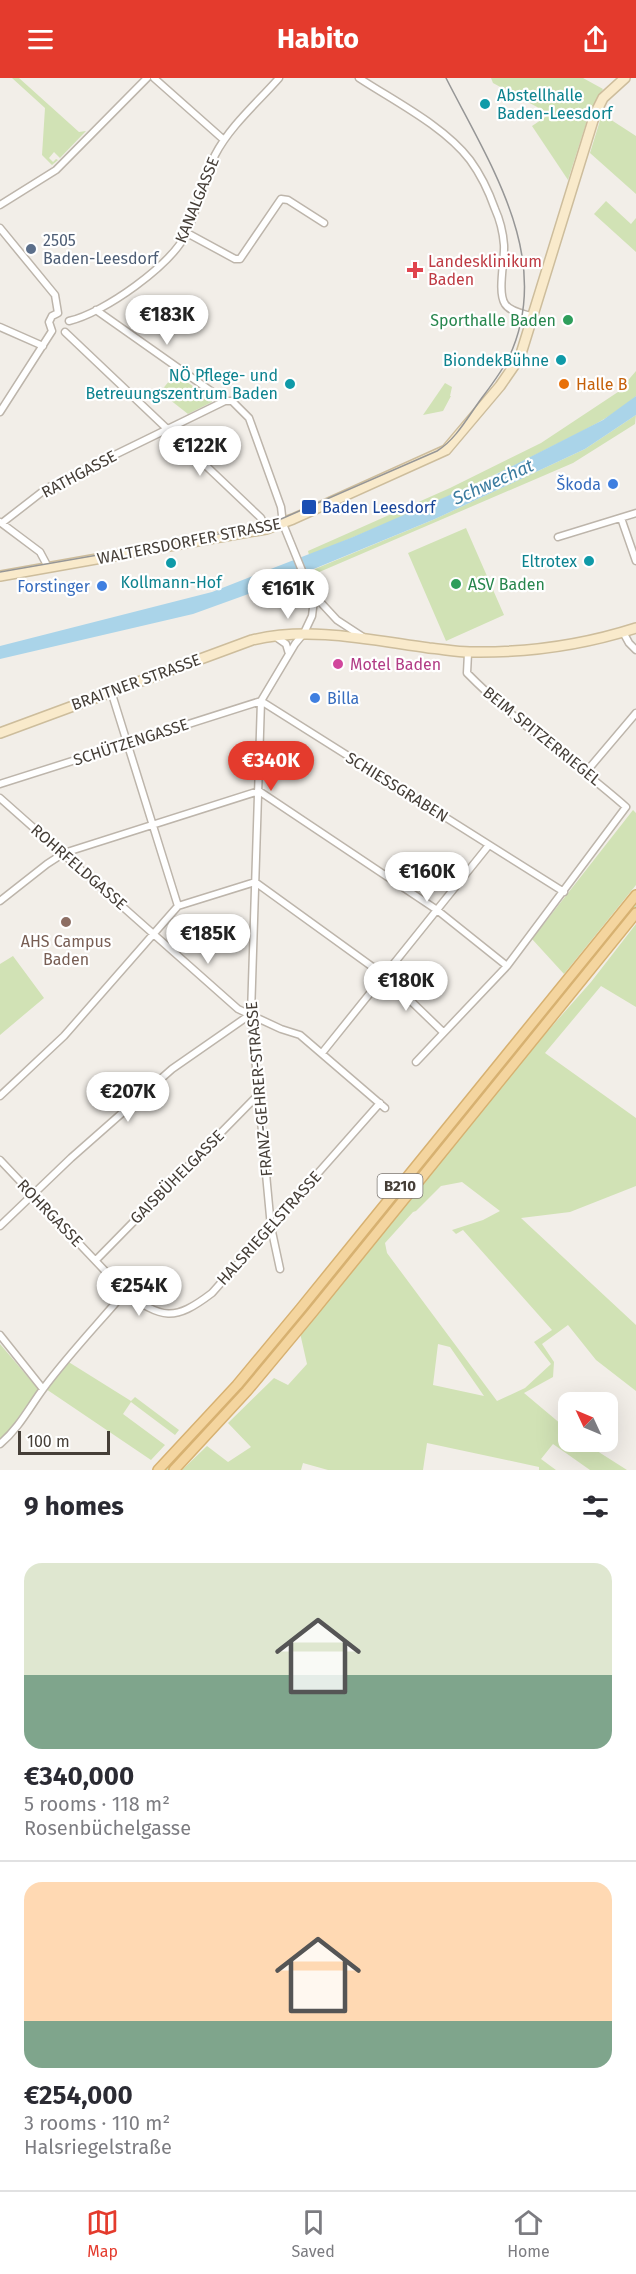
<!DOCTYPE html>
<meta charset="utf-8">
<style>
:root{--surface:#fff;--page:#f7f7f7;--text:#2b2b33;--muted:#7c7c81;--line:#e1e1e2;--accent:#e43b2d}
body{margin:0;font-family:"Fira Sans",sans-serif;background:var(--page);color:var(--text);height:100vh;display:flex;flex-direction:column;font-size:22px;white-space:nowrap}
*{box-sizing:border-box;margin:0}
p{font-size:20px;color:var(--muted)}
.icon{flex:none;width:33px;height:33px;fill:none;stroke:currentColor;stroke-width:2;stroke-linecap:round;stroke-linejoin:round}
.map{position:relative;height:1392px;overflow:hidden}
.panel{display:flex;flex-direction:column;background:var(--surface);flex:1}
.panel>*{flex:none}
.needle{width:39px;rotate:314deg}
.tools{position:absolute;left:558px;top:1314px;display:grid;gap:12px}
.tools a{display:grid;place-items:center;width:60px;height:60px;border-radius:12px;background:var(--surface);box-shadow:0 6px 24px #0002;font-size:30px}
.scale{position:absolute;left:18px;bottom:15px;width:92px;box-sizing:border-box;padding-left:6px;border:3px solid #453e37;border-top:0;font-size:16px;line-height:21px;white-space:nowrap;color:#453e37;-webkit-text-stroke:4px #fff;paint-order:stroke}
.price{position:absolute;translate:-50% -51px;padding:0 14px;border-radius:21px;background:#fff;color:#222;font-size:20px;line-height:39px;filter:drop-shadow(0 2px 3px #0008)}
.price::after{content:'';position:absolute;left:50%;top:36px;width:18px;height:14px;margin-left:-9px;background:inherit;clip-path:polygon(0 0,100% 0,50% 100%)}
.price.on{background:var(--accent);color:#fff}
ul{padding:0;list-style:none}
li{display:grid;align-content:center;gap:12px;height:318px;padding:0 24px}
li+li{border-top:2px solid var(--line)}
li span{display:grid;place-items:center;height:186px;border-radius:18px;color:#555}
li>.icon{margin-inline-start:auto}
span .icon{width:108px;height:108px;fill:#fffc;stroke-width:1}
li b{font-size:26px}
h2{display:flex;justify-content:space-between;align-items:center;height:72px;padding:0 24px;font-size:26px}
header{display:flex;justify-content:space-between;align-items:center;height:78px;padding:0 24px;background:var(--accent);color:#fff;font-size:27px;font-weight:700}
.dock{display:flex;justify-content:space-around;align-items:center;height:84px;border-top:2px solid var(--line);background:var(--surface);font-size:16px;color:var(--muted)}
.dock a{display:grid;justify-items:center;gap:3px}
.dock .on{color:var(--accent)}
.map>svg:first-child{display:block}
.green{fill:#d1e2b5;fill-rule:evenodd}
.water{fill:#aad4e9}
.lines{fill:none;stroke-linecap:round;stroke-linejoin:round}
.street-casing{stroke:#bdb5ab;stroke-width:9}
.secondary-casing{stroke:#cdbd9c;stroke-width:12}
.primary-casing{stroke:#d7b171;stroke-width:12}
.street{stroke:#fff;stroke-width:6}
.secondary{stroke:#f9eacb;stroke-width:9}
.primary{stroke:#f4d59f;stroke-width:9}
.tram{stroke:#969696;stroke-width:1.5}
.culture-dot{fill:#0f9aa8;stroke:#fff;stroke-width:2}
.service-dot{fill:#5c6f8a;stroke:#fff;stroke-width:2}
.health-dot{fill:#e0444e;stroke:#fff;stroke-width:2}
.leisure-dot{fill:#2e9e5b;stroke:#fff;stroke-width:2}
.food-dot{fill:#e8710a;stroke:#fff;stroke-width:2}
.shop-dot{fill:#3f7fe0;stroke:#fff;stroke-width:2}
.transit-dot{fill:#1a4fb4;stroke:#fff;stroke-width:2}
.hotel-dot{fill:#d1479c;stroke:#fff;stroke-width:2}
.education-dot{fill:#8d6e63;stroke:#fff;stroke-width:2}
.labels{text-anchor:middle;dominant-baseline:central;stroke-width:4.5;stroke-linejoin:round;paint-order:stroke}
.shield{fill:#fff;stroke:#7d7873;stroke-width:1.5}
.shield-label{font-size:15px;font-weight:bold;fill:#453e37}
.culture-label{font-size:16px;fill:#0d838f;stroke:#fff;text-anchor:end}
.street-label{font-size:16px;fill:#453e37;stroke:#fff}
.service-label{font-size:16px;fill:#4e5e75;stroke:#fff;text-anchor:start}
.health-label{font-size:16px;fill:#be3a42;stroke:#fff;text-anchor:start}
.leisure-label{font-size:16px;fill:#27864d;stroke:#fff;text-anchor:end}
.food-label{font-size:16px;fill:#c56008;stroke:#fff;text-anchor:start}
.shop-label{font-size:16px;fill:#366cbe;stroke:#fff;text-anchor:end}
.transit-label{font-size:16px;fill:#164399;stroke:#fff;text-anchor:start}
.hotel-label{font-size:16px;fill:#b23c85;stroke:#fff;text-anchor:start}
.education-label{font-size:16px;fill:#785e54;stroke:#fff}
.water-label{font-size:18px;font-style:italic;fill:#3a7b9f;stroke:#fff}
</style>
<header><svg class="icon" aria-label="menu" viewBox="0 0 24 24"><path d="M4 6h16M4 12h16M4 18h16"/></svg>Habito<svg class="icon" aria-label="share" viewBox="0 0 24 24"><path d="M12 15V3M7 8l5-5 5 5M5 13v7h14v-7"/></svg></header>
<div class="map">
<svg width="636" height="1392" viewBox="0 0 636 1392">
<rect width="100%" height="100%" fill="#f2eee8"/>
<!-- green -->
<path class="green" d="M 12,0 L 19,0 L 79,54 L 86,53 L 60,80 L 54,74 L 49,80 L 53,84 L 56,81 L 58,82 L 52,87 L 42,77 L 45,30 Z
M 491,0 L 583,0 L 603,11 L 590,33 L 568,102 L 532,48 L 550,36 L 493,5 Z
M 602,36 L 636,58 L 636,116 L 590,75 Z
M 606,123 L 631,146 L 636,140 L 636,174 L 594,136 Z
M 636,293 L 636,318 C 608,343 573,357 541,374 C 465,412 388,446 309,477 L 308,473 L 450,410 L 541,365 L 618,314 Z
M 175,296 L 212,321 L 212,324 L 188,336 L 160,314 Z
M 445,305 L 452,309 L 450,318 L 451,318 L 443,333 L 423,337 Z
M 636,337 L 635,346 L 573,385 L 317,495 L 315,491 L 435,441 L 585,371 Z
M 466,450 L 504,537 L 446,563 L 408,475 Z
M 633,732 L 636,735 L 636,807 L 564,896 L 532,861 Z
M 636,823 L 636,829 L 500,997 L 494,1001 L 497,995 Z
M 636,846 L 636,929 L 601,908 L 545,975 L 636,1040 L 636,1108 L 570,1134 L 521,1140 L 636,1247 L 636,1313 L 596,1282 L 568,1247 L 542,1266 L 554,1284 L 553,1299 L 524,1315 L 568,1352 L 568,1364 L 583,1364 L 627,1392 L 590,1392 L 553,1366 L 541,1381 L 556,1392 L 539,1392 L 539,1389 L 427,1365 L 423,1392 L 328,1392 L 303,1385 L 301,1392 L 182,1392 L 207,1368 L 228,1384 L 251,1369 L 228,1345 L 274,1300 L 288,1307 L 307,1286 L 300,1255 L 531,972 L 591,904 ZM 462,1104 L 500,1133 L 483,1142 L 452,1152 L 456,1156 L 463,1152 L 552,1252 L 534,1264 L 551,1286 L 525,1310 L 497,1323 L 387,1175 L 385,1165 L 413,1134 L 416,1133 L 441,1108 ZM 438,1266 L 450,1269 L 484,1318 L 433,1307 Z
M 13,878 L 44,920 L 0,957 L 0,886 Z
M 382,1139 L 381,1144 C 313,1229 244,1313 169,1392 L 164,1392 L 213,1340 Z
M 0,1266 L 39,1312 L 23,1339 L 0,1362 Z
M 67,1283 L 131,1323 L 135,1319 L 179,1352 L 175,1357 L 131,1324 L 123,1336 L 165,1367 L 151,1382 L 46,1311 Z"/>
<!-- water -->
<path class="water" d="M 636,318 L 636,337 L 585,371 L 435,441 L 287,502 L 193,536 L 0,581 L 0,568 L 212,514 L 353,459 L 489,400 L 603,342 Z"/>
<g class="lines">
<!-- street casing -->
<g class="street-casing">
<path id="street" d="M 154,0 L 224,62
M 359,0 C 394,23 444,48 470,82 C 481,97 489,114 495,131 C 500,142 503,154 504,167 C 505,182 497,214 505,226 C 510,234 525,236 534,239
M 0,127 L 56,92 L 147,0
M 0,150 L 55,217 L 58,235
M 187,155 L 235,181 L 240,181 L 281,121 L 288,122 L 324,145
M 96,232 L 225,323 L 232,323 L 249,340 L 281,429 L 283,446 L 314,522 L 312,538 L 304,555 L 295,566 L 261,623 L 251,936 L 271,1149 L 280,1191
M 69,243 C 104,235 172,187 187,154 C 199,129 202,101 215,77 C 230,48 258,24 279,0
M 0,249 L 43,268
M 52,253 L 49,244 L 52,238 L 58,235
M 65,254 L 261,440 L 266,451
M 0,334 L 52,253
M 621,440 L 636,483
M 0,444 L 40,474 L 48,489
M 2,445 L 47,410 L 225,323
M 558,459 L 636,435
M 312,515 L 337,542 L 363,559
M 623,554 L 629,565 L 636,572
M 276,559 L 286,566 L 289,576
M 111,613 L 178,828
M 261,623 L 564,814
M 586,694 L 636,635
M 0,706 L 261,623
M 0,720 L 238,931 L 281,951 L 300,957 L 385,1030
M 255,804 L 385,898 L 443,954
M 0,823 L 47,786 L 64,775 L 259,713 L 437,832 L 507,888
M 322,975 L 489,767
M 416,984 L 507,888 L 626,729 C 574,683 516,645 467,595 L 468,575
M 0,1018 L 64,958 L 178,828 L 255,804
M 0,1082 L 125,1214 C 162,1241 174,1244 212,1215 L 380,1025
M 0,1148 L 71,1080 L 172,991 L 251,936
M 96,1182 L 259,1016
M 0,1257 L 43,1311
M 0,1366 C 19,1350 29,1330 43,1311 C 68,1277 98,1246 125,1214"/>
</g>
<!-- secondary casing -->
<g class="secondary-casing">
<path id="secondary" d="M 0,498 L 266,451 L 293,441 L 446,372 L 500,308 L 520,279 L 595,36 L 603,20 L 625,0
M 0,655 L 252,562 C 310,548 371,562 429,570 C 442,571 456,574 470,574 C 525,575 583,567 636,550"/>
</g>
<!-- primary casing -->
<g class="primary-casing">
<path id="primary" d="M 158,1392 L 237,1307 L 301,1230 L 636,817
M 174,1392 L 247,1313 L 312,1235 L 636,835"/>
</g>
<!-- street -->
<use href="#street" class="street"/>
<!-- secondary -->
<use href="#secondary" class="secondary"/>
<!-- primary -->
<use href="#primary" class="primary"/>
<!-- tram -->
<path class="tram" d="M 0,494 L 265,448 L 437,373 C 457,361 470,335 484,317 C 493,305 502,293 509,279 C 555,181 489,85 446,0"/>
</g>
<!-- markers -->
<g class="culture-dot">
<circle cx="485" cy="26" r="6"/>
<circle cx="561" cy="282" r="6"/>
<circle cx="290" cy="306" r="6"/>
<circle cx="589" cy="483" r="6"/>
<circle cx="171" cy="485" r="6"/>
</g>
<circle class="service-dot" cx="31" cy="171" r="6"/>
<path class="health-dot" d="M412 183h6v6h6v6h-6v6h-6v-6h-6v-6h6z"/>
<g class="leisure-dot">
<circle cx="568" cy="242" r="6"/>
<circle cx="456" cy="506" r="6"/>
</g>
<circle class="food-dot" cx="564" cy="306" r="6"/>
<g class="shop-dot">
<circle cx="613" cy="406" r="6"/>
<circle cx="102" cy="508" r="6"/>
<circle cx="315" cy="620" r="6"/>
</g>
<rect class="transit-dot" x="301" y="421" width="16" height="16" rx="3"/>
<circle class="hotel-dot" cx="338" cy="586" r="6"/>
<circle class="education-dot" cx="66" cy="844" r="6"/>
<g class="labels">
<!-- shield labels -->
<rect class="shield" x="377.5" y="1096" width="45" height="24" rx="4.5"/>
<g class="shield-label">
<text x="400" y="1108">B210</text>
</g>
<!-- culture labels -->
<g class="culture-label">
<text x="497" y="17" text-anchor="start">Abstellhalle<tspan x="497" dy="18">Baden-Leesdorf</tspan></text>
<text x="549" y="282">BiondekBühne</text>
<text x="278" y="297">NÖ Pflege- und<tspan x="278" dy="18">Betreuungszentrum Baden</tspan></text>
<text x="577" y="483">Eltrotex</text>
<text x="171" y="504" text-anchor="middle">Kollmann-Hof</text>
</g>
<!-- street labels -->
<g class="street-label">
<text transform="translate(197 122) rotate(-68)">KANALGASSE</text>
<text transform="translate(79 396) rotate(-28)">RATHGASSE</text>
<text transform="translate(189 463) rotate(-11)">WALTERSDORFER STRASSE</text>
<text transform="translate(136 604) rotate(-20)">BRAITNER STRASSE</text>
<text transform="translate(542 658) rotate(39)">BEIM SPITZERRIEGEL</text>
<text transform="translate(131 664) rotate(-18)">SCHÜTZENGASSE</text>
<text transform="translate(397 709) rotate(32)">SCHIESSGRABEN</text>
<text transform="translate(79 789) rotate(41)">ROHRFELDGASSE</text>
<text transform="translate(259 1011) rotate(-95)">FRANZ-GEHRER-STRASSE</text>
<text transform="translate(177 1099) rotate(-45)">GAISBÜHELGASSE</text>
<text transform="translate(50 1135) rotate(46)">ROHRGASSE</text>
<text transform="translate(269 1150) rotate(-48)">HALSRIEGELSTRASSE</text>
</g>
<!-- service labels -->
<g class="service-label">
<text x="43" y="162">2505<tspan x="43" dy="18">Baden-Leesdorf</tspan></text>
</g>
<!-- health labels -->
<g class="health-label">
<text x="428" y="183">Landesklinikum<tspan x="428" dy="18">Baden</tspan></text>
</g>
<!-- leisure labels -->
<g class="leisure-label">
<text x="556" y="242">Sporthalle Baden</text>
<text x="468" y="506" text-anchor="start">ASV Baden</text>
</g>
<!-- food labels -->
<g class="food-label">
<text x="576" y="306">Halle B</text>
</g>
<!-- shop labels -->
<g class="shop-label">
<text x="601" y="406">Škoda</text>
<text x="90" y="508">Forstinger</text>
<text x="327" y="620" text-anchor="start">Billa</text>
</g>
<!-- transit labels -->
<g class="transit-label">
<text x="322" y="429">Baden Leesdorf</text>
</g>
<!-- hotel labels -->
<g class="hotel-label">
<text x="350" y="586">Motel Baden</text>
</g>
<!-- education labels -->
<g class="education-label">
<text x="66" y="863">AHS Campus<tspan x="66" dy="18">Baden</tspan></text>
</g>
<!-- water labels -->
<g class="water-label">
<text transform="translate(493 404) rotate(-24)">Schwechat</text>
</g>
</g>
</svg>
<div class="tools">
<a><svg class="needle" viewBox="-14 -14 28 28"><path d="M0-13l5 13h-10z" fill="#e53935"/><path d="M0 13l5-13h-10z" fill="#7c7c81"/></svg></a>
</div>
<div class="scale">100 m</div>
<b class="price" style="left:167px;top:268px">€183K</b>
<b class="price" style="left:200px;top:399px">€122K</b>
<b class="price" style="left:288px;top:542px">€161K</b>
<b class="price on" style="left:271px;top:714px">€340K</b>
<b class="price" style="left:427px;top:825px">€160K</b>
<b class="price" style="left:208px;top:887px">€185K</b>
<b class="price" style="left:406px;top:934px">€180K</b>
<b class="price" style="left:128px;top:1045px">€207K</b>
<b class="price" style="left:139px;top:1239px">€254K</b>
</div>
<section class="panel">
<h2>9 homes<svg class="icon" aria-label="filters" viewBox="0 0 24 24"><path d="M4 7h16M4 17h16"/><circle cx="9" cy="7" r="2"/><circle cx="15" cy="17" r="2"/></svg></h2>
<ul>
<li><span style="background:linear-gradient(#dfe7d0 60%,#7fa58c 0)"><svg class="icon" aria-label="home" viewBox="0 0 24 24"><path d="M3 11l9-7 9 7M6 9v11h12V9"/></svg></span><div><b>€340,000</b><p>5 rooms · 118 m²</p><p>Rosenbüchelgasse</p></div></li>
<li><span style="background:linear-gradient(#ffd9b3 75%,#7fa58c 0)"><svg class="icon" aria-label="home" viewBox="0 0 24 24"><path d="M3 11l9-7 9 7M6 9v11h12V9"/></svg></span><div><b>€254,000</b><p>3 rooms · 110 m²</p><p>Halsriegelstraße</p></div></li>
</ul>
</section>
<nav class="dock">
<a class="on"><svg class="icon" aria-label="map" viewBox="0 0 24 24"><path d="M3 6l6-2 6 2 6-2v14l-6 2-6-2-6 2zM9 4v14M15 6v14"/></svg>Map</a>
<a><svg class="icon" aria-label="saved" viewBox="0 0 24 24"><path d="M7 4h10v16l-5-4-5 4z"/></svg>Saved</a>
<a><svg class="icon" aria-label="home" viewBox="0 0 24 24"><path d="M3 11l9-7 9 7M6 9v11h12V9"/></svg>Home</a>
</nav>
